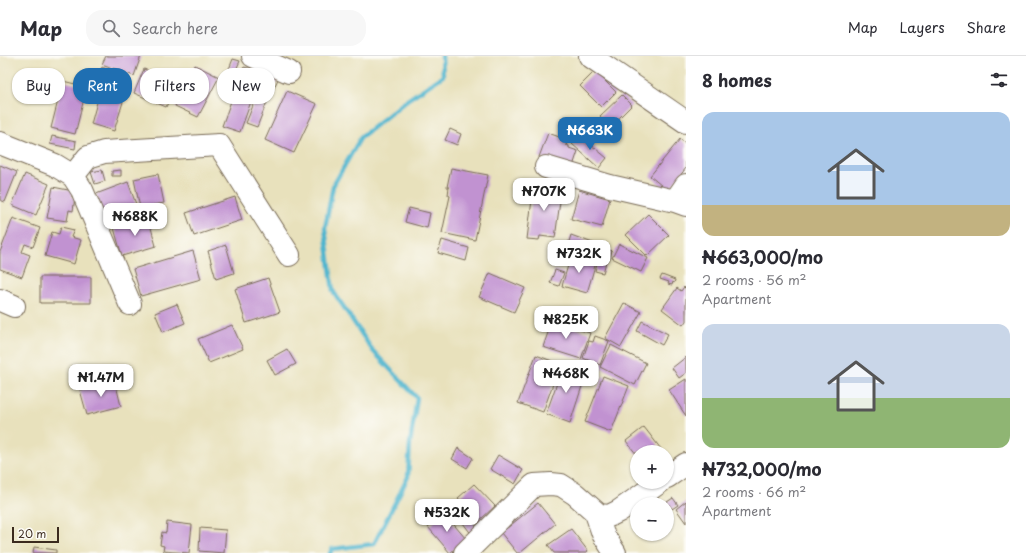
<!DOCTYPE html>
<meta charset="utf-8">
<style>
:root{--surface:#fff;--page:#f7f7f7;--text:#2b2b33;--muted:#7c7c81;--line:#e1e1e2;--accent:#1f6fb2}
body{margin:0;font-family:"Playpen Sans",sans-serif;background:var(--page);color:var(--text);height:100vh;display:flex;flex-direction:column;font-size:15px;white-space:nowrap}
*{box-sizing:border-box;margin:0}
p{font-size:13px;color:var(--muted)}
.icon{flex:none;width:22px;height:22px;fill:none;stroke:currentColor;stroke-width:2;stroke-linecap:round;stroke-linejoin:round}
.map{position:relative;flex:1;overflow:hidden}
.panel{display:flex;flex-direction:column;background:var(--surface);width:340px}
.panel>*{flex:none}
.top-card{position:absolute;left:12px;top:12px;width:380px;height:36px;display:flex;gap:8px}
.tools{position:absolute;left:630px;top:389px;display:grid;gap:8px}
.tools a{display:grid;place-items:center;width:44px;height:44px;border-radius:50%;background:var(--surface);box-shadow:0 1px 3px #0004;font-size:20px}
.scale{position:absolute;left:12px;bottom:10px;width:47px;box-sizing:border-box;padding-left:4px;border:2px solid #3b2a1e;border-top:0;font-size:11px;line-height:14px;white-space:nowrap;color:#3b2a1e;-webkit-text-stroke:3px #fdfcf7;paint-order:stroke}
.price{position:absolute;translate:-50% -34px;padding:0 9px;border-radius:8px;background:#fff;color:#222;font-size:13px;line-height:26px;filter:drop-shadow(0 1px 2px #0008)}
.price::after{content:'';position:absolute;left:50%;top:24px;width:12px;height:9px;margin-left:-6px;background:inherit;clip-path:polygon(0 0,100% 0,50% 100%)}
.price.active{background:var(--accent);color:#fff}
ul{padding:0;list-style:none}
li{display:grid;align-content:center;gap:8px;height:212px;padding:0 16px}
li span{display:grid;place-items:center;height:124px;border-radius:12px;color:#555}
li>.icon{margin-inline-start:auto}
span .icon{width:72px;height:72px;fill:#fffc;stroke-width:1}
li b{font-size:17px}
h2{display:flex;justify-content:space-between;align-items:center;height:48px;padding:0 16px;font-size:17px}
.tag{padding:0 14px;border-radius:16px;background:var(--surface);box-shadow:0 1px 3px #0004;font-size:14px;line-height:36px}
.tag.active{background:var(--accent);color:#fff}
header{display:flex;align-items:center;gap:24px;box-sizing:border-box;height:56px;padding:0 20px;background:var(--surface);border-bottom:1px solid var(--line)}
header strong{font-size:19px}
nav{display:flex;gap:22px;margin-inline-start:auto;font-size:14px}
.search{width:280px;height:36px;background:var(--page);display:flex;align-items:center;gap:10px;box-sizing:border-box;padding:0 14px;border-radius:16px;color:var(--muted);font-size:15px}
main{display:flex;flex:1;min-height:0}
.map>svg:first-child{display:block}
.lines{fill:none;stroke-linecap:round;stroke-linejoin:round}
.stream{stroke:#4fb5ce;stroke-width:4.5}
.building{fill:#c192d1}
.minor-casing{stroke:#786a55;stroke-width:24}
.minor{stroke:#fff;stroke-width:22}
</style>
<header>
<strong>Map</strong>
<div class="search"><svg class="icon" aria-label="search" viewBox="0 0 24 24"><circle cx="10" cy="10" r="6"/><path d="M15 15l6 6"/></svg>Search here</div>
<nav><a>Map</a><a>Layers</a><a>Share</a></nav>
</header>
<main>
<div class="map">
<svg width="686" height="497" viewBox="0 0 686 497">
<rect width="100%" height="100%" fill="#fdfcf7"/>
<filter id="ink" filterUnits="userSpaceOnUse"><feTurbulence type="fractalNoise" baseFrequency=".025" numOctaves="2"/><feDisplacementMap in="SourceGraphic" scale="8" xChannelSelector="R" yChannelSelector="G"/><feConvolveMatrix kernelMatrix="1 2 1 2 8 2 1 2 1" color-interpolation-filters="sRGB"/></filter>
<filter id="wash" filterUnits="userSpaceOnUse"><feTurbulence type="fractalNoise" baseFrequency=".012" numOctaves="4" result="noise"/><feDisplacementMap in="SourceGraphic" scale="16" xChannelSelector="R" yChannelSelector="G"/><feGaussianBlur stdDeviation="0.9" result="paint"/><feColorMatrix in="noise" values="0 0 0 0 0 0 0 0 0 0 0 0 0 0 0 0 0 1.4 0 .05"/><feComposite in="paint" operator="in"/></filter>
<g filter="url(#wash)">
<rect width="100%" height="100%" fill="#e8e1bc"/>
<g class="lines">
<!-- stream -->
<path class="stream" d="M 330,497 L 332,493 L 374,488 L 408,421 L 410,387 L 417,342 L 373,295 L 333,235 L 325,172 L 333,130 L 361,81 L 407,44 L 443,20 L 442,0"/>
</g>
<g id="blocks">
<!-- building -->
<path class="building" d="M 106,0 L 141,0 L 134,20 L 102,8 Z
M 233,3 L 240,5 L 235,16 L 229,13 Z
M 195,9 L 219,21 L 198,61 L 175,50 Z
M 102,11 L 130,23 L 124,36 L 96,24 Z
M 244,11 L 251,13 L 244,32 L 237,29 Z
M 144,13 L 177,27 L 166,51 L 134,37 Z
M 595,15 L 616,36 L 601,51 L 580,30 Z
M 269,19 L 278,23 L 269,43 L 260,39 Z
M 63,25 L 87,31 L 75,78 L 51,72 Z
M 235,34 L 253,40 L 240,76 L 222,70 Z
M 287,35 L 317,48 L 294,97 L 265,84 Z
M 99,39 L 123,46 L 114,75 L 91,68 Z
M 622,39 L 632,49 L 610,71 L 600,60 Z
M 256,42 L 267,46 L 257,71 L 246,67 Z
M 450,73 L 461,78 L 457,89 L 445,84 Z
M 548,77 L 568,84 L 566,89 L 569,90 L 569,92 L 578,95 L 572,113 L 539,101 Z
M 579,79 L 607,102 L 599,112 L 572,88 Z
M 52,80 L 76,85 L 75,93 L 50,88 Z
M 680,83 L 686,88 L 686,112 L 668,135 L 650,120 Z
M 0,109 L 17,116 L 5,146 L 0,144 Z
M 451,112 L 488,119 L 475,184 L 442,177 L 450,140 L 448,139 L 449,131 L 447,131 Z
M 102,114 L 105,125 L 95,128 L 91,116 Z
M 121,114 L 121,120 L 112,120 L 112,115 Z
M 25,118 L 49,128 L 36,159 L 12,149 Z
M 158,118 L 164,147 L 140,152 L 134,123 Z
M 128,126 L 137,151 L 104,162 L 96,138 Z
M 534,128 L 562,131 L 555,182 L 540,180 L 539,184 L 527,183 Z
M 53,131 L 73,135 L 72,141 L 75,141 L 73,155 L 69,154 L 67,165 L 47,162 Z
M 579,134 L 610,143 L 602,171 L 571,163 Z
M 235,141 L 242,164 L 194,180 L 186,157 Z
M 409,152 L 430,157 L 427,172 L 405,166 Z
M 648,158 L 669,179 L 647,200 L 626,179 Z
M 148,161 L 156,190 L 122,200 L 114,172 Z
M 13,162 L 40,172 L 33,191 L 25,188 L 22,196 L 30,199 L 22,221 L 0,213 L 0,196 Z
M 61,171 L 74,174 L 71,181 L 81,184 L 74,208 L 45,200 L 52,176 L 59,178 Z
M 571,179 L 601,190 L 597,203 L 567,192 Z
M 442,184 L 469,192 L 466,205 L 438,197 Z
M 619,188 L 648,202 L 641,216 L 612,202 Z
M 226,189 L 234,217 L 216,223 L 208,195 Z
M 606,193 L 612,195 L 609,205 L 603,203 Z
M 193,195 L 201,223 L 141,240 L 133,213 Z
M 571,199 L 596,206 L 587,237 L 562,230 Z
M 598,204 L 606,206 L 603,217 L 595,215 Z
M 555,214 L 564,217 L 559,230 L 550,227 Z
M 490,217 L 525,232 L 514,256 L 479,241 Z
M 662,219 L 675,224 L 674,227 L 673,226 L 672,229 L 668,228 L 669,226 L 660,223 Z
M 40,221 L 91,221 L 91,247 L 40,247 Z
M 268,222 L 280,256 L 246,267 L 235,233 Z
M 684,231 L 686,233 L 686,265 L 683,269 L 662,253 L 677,232 L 681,235 Z
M 624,247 L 641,256 L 621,291 L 605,282 Z
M 177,248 L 185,267 L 163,276 L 155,257 Z
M 552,265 L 590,277 L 581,303 L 543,291 Z
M 642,265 L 668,278 L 662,289 L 637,275 Z
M 232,269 L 243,293 L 209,307 L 198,283 Z
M 595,280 L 609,285 L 600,309 L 583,302 L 589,285 L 593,286 Z
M 611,289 L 646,307 L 635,329 L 600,311 Z
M 287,293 L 296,308 L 275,319 L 267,304 Z
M 536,299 L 560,308 L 543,356 L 518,347 Z
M 686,301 L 686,317 L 679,322 L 672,312 Z
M 563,310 L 586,318 L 570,367 L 546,358 Z
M 603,320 L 629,330 L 611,376 L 585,366 Z
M 686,323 L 686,360 L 669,334 Z
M 115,325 L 121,350 L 87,359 L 80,334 Z
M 644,371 L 661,393 L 657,396 L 637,396 L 637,399 L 626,385 Z
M 458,392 L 473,402 L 467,412 L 452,403 Z
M 498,399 L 523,414 L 515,428 L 490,413 Z
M 474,428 L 495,450 L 479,465 L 458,442 Z
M 673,442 L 678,449 L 672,453 L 667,446 Z
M 686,445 L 686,467 L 676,453 Z
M 538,447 L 555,468 L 520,497 L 517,497 L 501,477 Z
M 444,457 L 466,483 L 450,497 L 428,471 Z
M 470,461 L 479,474 L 472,479 L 463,467 Z
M 167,466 L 192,469 L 189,497 L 163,495 L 164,490 L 160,489 L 162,476 L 166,477 Z
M 200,472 L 226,474 L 224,497 L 199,495 Z
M 571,473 L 588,495 L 585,497 L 554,497 L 548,489 Z
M 34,491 L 56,494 L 56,497 L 33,497 Z"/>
</g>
</g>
<g filter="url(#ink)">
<use href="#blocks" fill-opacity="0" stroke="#786a55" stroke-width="1"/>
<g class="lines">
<!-- minor casing -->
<g class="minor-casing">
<path id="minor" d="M 253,0 L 289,16
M 590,0 L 686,66
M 0,87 L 55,109 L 73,120 L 82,134 L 130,248
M 546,111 L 610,130 L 675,145 L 686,149
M 73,120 L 88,101 L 104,96 L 219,89 L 289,199
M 675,145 L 686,129
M 0,244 L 14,250
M 667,421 L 686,408
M 596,457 L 603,478 L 615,497
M 465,497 L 534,429 L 551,428 L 561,429 L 575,438 L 599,459 L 609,460 L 619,455 L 660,426"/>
</g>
<!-- minor -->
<use href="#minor" class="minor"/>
</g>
</g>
</svg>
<div class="tools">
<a>+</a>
<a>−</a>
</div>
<div class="scale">20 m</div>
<b class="price active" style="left:590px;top:95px">₦663K</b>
<b class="price" style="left:544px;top:156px">₦707K</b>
<b class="price" style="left:135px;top:181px">₦688K</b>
<b class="price" style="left:579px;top:218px">₦732K</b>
<b class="price" style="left:566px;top:284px">₦825K</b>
<b class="price" style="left:566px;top:338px">₦468K</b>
<b class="price" style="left:101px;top:342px">₦1.47M</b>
<b class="price" style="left:447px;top:477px">₦532K</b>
<div class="top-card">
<a class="tag">Buy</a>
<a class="tag active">Rent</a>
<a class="tag">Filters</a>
<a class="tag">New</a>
</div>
</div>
<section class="panel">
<h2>8 homes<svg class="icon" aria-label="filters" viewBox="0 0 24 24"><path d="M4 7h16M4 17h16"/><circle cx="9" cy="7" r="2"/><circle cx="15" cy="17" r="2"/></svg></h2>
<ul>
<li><span style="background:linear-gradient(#a9c7e8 75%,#c2b280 0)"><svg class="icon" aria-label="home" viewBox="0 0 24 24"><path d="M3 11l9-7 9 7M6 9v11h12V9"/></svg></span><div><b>₦663,000/mo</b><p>2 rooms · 56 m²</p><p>Apartment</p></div></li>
<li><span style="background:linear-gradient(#c9d6e8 60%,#8fb573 0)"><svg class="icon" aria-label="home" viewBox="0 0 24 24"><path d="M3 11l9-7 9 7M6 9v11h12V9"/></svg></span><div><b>₦732,000/mo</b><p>2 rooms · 66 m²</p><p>Apartment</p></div></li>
</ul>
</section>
</main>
